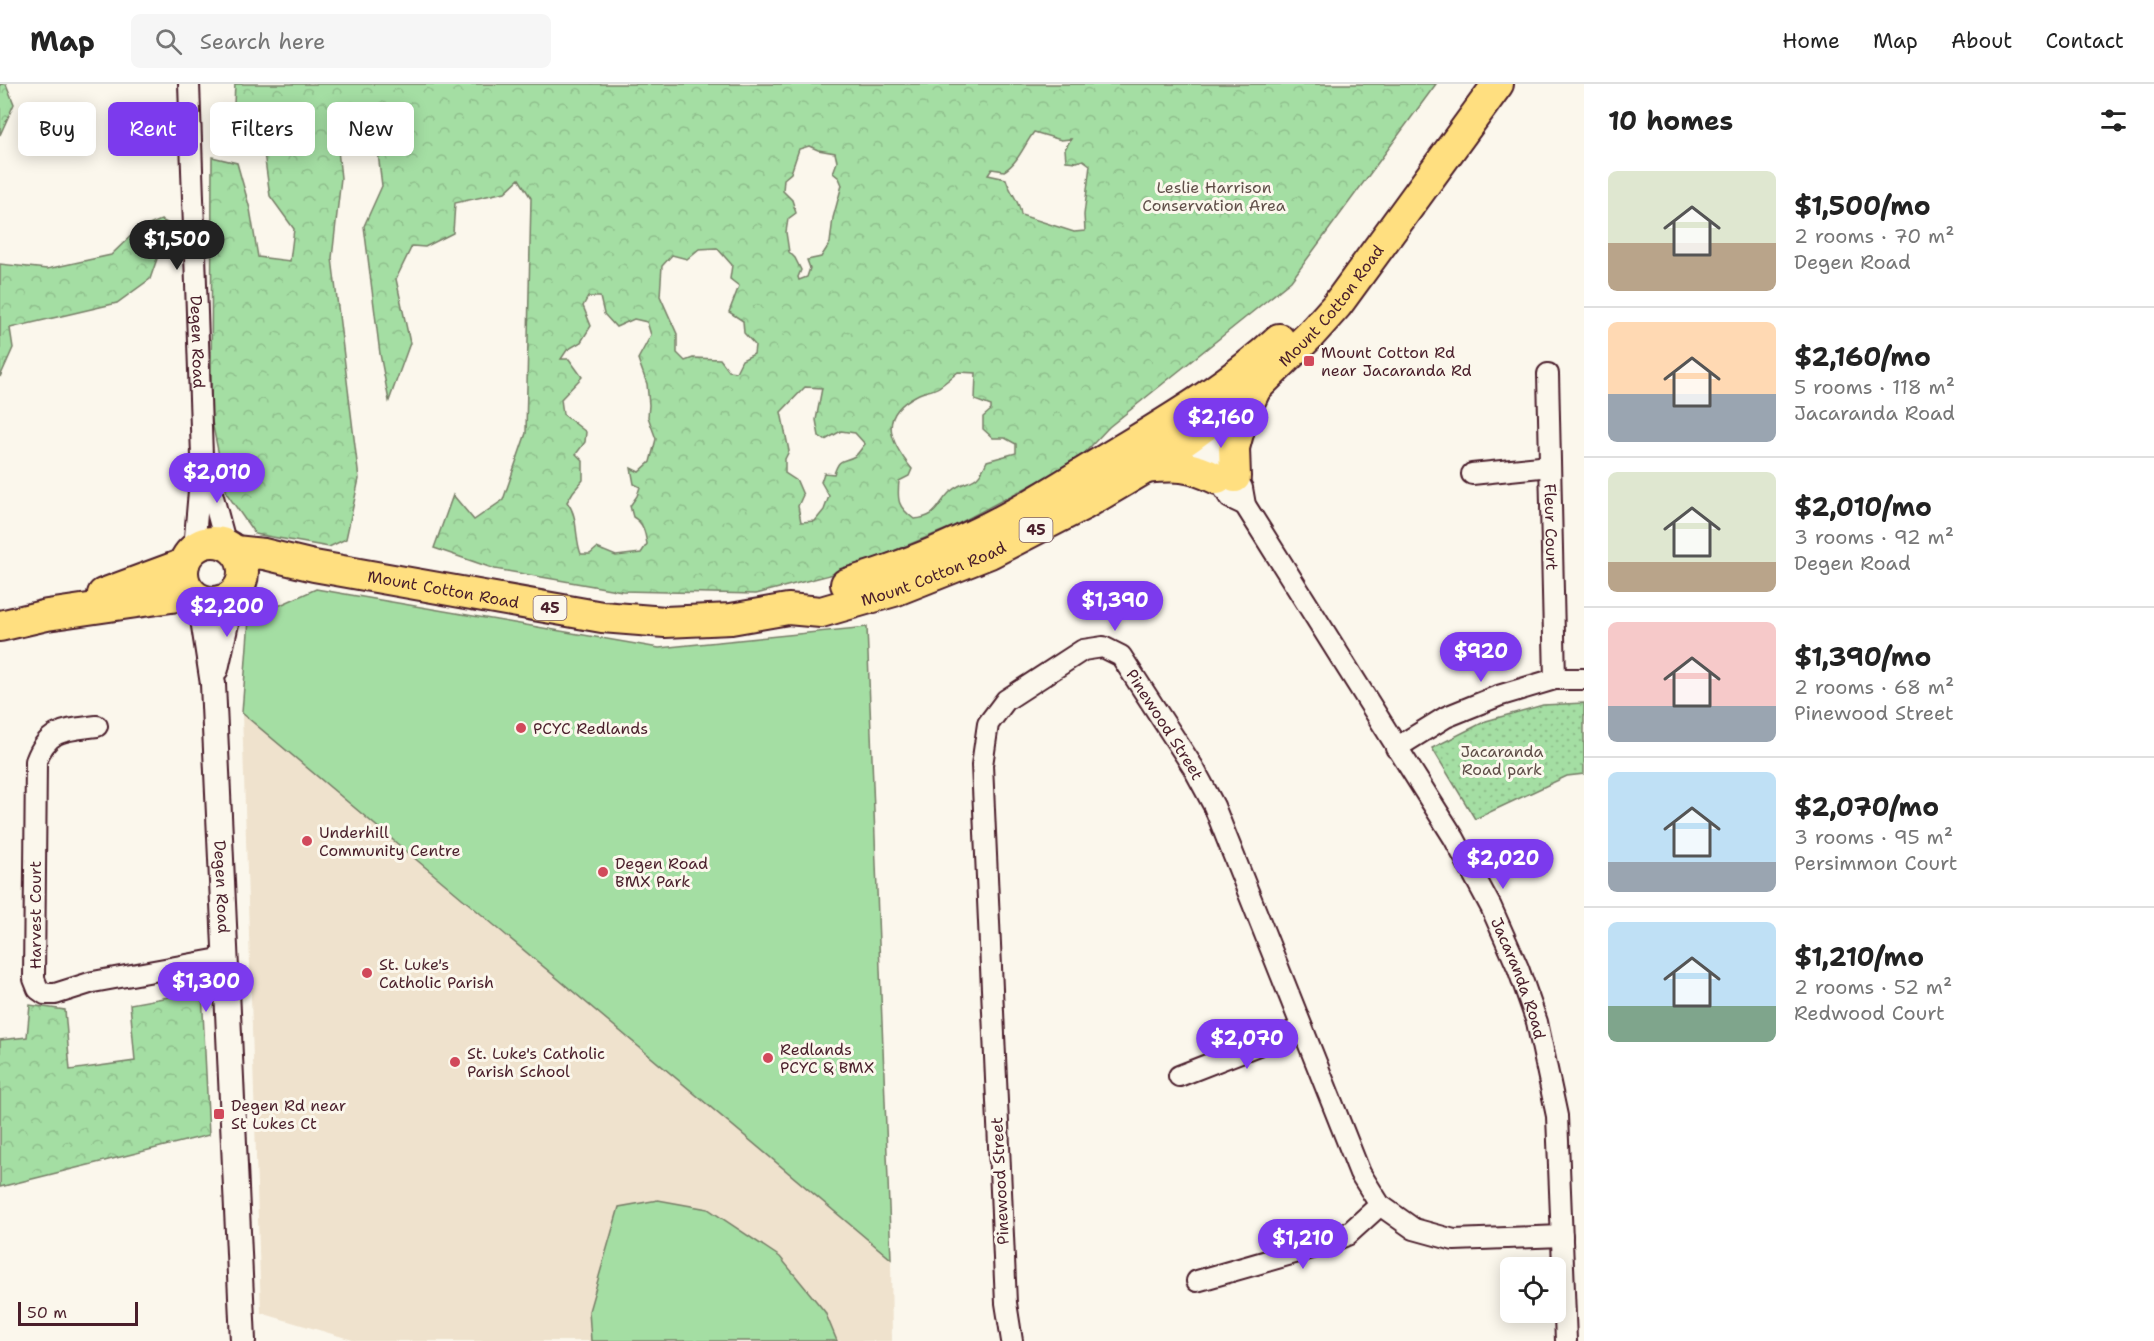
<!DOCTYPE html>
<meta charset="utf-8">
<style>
:root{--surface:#fff;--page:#f6f6f6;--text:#222;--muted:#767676;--line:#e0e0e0;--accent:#7c3aed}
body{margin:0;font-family:"Shantell Sans",sans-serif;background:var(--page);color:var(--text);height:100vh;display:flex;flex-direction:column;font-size:22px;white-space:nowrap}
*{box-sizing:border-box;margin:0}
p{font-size:20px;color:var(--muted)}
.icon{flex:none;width:33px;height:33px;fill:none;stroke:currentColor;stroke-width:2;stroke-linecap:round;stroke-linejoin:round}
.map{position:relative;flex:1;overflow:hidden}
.sheet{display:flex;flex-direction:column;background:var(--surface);width:570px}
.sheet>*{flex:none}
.banner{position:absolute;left:18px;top:18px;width:570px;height:54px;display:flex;gap:12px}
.buttons{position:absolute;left:1500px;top:1173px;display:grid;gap:12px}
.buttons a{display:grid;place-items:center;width:66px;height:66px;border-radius:9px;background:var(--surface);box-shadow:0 3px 15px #0003;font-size:30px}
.scale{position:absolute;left:18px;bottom:15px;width:120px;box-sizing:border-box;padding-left:6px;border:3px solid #4a1f2b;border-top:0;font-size:16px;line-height:21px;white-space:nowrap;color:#4a1f2b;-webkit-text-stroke:4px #fbf7ec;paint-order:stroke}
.price{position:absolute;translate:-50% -51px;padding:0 14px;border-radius:21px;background:var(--accent);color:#fff;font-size:20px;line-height:39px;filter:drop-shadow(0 2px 3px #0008)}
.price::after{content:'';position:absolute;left:50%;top:36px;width:18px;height:14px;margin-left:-9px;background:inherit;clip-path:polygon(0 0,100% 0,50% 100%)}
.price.on{background:#222;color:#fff}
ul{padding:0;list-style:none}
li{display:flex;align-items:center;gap:18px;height:150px;padding:0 24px}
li+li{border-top:2px solid var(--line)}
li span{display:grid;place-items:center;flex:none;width:168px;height:120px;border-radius:9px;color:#555}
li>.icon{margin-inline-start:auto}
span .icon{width:72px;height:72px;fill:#fffc;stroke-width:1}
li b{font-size:26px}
h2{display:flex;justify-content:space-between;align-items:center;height:72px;padding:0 24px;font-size:26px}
.tag{padding:0 21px;border-radius:9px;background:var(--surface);box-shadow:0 3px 15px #0003;font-size:21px;line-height:54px}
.tag.on{background:var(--accent);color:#fff}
header{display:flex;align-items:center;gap:36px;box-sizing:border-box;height:84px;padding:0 30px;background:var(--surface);border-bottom:2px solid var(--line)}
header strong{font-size:28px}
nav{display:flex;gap:33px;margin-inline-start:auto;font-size:21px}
.search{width:420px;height:54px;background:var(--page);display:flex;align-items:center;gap:15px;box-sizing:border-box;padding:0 21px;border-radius:9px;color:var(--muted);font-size:22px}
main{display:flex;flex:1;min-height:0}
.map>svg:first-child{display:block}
.built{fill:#efe2cd}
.grass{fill:#a4dea3;stroke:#777e67;stroke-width:1.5}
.forest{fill:url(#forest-crowns);stroke:#777e67;stroke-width:1.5;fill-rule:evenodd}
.park{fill:url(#park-dots);stroke:#777e67;stroke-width:1.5}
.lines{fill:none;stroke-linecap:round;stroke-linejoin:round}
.minor-casing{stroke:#4a1f2b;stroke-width:24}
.tertiary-casing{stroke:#4a1f2b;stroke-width:28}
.primary-casing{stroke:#4a1f2b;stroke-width:34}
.minor{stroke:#fbf7ec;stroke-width:20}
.tertiary{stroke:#fbf7ec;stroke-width:24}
.primary{stroke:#ffdf80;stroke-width:30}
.poi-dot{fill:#d1495b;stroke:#fbf7ec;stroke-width:2}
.labels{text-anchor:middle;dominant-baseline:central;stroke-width:6;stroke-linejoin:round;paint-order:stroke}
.shield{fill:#fbf7ec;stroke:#7f6065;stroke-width:1.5}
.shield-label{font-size:15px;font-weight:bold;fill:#4a1f2b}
.park-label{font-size:16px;fill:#604f49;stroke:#fbf7ec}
.street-label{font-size:16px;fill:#4a1f2b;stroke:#fbf7ec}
.poi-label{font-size:16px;fill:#4a1f2b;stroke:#fbf7ec;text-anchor:start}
</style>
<header>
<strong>Map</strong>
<div class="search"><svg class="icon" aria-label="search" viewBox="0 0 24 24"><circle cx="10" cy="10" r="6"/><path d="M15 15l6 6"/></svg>Search here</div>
<nav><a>Home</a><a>Map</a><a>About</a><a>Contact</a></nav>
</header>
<main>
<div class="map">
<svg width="1584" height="1257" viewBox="0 0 1584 1257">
<defs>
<pattern id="forest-crowns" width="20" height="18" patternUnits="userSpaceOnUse" patternTransform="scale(1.5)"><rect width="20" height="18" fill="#a4dea3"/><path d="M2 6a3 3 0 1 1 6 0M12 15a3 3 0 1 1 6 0" fill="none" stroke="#8fbe8c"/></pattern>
<pattern id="park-dots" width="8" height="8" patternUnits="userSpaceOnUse" patternTransform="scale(1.5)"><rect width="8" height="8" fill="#a4dea3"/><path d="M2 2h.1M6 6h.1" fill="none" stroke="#8fbe8c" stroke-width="1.8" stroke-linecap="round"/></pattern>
</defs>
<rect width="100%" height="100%" fill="#fbf7ec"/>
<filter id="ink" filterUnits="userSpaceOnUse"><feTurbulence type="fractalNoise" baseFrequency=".0167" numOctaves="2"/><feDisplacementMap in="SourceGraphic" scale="12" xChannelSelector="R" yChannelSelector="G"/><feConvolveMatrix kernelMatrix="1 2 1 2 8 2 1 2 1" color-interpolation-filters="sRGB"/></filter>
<g filter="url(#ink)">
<!-- built -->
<path class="built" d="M 242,629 L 891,1175 L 892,1257 L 356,1257 L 261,1229 Z"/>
<!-- grass -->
<path class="grass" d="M 316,505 L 659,564 L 867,543 L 891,1175 L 242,629 L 249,535 Z
M 658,1116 L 708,1125 L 780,1173 L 825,1228 L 837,1257 L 591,1257 L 589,1227 L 619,1123 Z"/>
<!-- forest -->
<path class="forest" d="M 0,0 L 6,0 L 14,20 L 0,51 Z
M 235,0 L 1436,0 L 1291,197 L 1109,343 L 1078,376 L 954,442 L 845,487 L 756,510 L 622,507 L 495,485 L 434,464 L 453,411 L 474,436 L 503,416 L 526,349 L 531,114 L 519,95 L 505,108 L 455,119 L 453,149 L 425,163 L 412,162 L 396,195 L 410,259 L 389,317 L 380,270 L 364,142 L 382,102 L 376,53 L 358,26 L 336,47 L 341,94 L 332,174 L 359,395 L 346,455 L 329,463 L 255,450 L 227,410 L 211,333 L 212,73 L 237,79 L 250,125 L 258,173 L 290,177 L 294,145 L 270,112 L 262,55 L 249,31 L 234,20 ZM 1034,48 L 1061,56 L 1071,55 L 1065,65 L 1066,77 L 1077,78 L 1083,76 L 1090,81 L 1084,131 L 1085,147 L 1074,148 L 1021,131 C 1020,117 1010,109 1006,95 L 988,91 L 992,85 L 1004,87 C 1018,79 1024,61 1034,48 ZM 809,62 L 818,66 L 835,69 L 837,78 L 833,89 L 839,94 L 842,101 L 833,134 L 830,159 L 821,173 L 807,176 L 810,184 L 807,193 L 799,196 L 798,193 L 801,186 L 795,174 L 789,168 L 786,148 L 788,135 L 796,129 L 792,116 L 783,107 L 784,95 L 791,89 L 799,65 ZM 717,164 L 732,181 L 730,195 L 739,202 L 729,228 L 743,237 L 744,249 L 755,261 L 754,270 L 742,276 L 736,288 L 729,287 L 720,275 L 693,274 L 685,277 L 677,269 L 677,250 L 660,212 L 662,182 L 672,171 L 687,175 L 699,165 ZM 588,213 L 600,213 L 604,230 L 616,243 L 634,235 L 647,238 L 651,251 L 638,275 L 647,300 L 649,321 L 648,333 L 656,355 L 650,378 L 639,388 L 631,384 L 634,400 L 640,403 L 637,412 L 630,422 L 633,433 C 644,439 645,449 647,460 L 641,469 L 616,472 L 597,464 L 590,470 L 581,470 C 574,452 579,433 567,418 L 573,408 L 583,396 L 583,377 L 576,370 L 585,358 L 586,348 L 563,330 L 561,315 L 582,293 L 569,275 L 561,275 L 567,266 L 581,258 L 591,242 L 583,222 ZM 958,288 L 976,289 L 975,316 L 991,322 L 991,326 L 983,333 L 983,345 L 993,354 L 1005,354 L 1016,360 L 1016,369 L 987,377 C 975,405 969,392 951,407 C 936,421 939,433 914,435 C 898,423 897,417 899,397 L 909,392 L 912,385 C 889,357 878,331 917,311 C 924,307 933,307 939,303 C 946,298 952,293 958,288 ZM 805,303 L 822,304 L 816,336 L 819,352 L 825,356 L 841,347 L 855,349 L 865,360 C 862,363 859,369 855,372 C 843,379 840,372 834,390 L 824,389 L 821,398 L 829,412 L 824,426 L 815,437 L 801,438 L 798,422 L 803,411 L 797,397 L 785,389 L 785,375 L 789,367 L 781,328 Z
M 161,136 L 169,140 L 150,195 L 117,219 L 10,244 L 13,264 L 0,293 L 0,180 L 47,185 L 111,171 L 137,146 Z
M 202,907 L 209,1051 L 0,1103 L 0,956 L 27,953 L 30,921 L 65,926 L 70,986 L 135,977 L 130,920 Z"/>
<!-- park -->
<path class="park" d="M 1584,619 L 1584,690 L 1567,692 L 1475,735 L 1432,664 L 1486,637 L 1543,621 Z"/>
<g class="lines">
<!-- minor casing -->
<g class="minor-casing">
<g id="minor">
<path id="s1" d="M 189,0 L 202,372 L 194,465"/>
<path id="s2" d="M 1548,290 L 1555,595"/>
<path id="s3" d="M 1195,336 L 1242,404 L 1245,421 L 1454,754 L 1491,823 L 1518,884 L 1537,938 L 1557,1032 L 1566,1257"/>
<path d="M 1185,344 L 1230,414 L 1245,421"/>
<path d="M 206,387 L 226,461"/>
<path d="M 1472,390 L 1550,382"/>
<path d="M 97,642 C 67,646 48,644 36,677 L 34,895 L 38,905 L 45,910 L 55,910 L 93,898 L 225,874"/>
<path d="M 1396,664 L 1446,633 L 1498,612 L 1555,595 L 1584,595"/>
<path d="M 1179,992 L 1302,944"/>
<path d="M 1197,1197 L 1323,1161 L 1347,1151 L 1380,1121"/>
<path id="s4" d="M 1012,1257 L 1006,1219 L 982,681 L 988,640 L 1006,616 L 1083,566 L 1103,563 L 1121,572 L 1193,683 L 1214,722 L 1360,1089 L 1380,1121 L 1414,1145 L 1454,1156 L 1562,1152"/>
</g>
</g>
<!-- tertiary casing -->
<g class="tertiary-casing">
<g id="tertiary">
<path id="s5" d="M 200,516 L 213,600 L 243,1257"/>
<path d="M 216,585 L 232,512"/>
</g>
</g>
<!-- primary casing -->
<g class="primary-casing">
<g id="primary">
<path d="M 1145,384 C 1175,381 1190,381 1217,395"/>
<path d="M 1235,393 L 1234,364 L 1242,334 L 1255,306"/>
<circle cx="213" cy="488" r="30"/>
<path id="s6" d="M 235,467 L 264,470 L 314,482 L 602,533 L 665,538 L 731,535 L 788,525 L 821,528 L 894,507 L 990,469 L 1083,421 L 1144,385 L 1190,353 L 1256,304 L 1311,250 L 1337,221 L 1498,0"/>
<path d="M 846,500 C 889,487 932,471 973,451 C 1024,427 1071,396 1119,367 C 1175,333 1231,300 1279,255"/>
<path d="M 103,510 L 184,480"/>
<path d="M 0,542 L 47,531 L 192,510"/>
</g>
</g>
<!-- minor -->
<use href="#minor" class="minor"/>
<!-- tertiary -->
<use href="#tertiary" class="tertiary"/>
<!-- primary -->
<use href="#primary" class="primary"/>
</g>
</g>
<!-- markers -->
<g class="poi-dot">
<rect x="1303" y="271" width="12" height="12" rx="3"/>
<circle cx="521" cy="644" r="6"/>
<circle cx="307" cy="757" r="6"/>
<circle cx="603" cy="788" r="6"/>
<circle cx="367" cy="889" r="6"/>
<circle cx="768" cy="974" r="6"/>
<circle cx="455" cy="978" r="6"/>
<rect x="213" y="1024" width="12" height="12" rx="3"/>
</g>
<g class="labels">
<!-- shield labels -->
<g class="shield">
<rect x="1019.5" y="434" width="33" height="24" rx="4.5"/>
<rect x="533.5" y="512" width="33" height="24" rx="4.5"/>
</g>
<g class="shield-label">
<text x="1036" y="446">45</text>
<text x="550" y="524">45</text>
</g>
<!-- park labels -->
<g class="park-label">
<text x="1214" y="103">Leslie Harrison<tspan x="1214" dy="18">Conservation Area</tspan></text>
<text x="1502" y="667">Jacaranda<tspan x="1502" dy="18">Road park</tspan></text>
</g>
<!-- street labels -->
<g class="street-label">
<text stroke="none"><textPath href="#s6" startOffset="1198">Mount Cotton Road</textPath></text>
<text stroke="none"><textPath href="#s1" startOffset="258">Degen Road</textPath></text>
<text stroke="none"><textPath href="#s2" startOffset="153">Fleur Court</textPath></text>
<text stroke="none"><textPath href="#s6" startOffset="712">Mount Cotton Road</textPath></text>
<text stroke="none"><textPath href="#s6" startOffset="212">Mount Cotton Road</textPath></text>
<text stroke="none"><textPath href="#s4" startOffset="862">Pinewood Street</textPath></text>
<text stroke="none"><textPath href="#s5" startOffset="288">Degen Road</textPath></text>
<text transform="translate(35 831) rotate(-90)">Harvest Court</text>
<text stroke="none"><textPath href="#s3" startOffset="648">Jacaranda Road</textPath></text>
<text transform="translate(1000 1097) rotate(-93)">Pinewood Street</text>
</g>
<!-- poi labels -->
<g class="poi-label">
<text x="1321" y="268">Mount Cotton Rd<tspan x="1321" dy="18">near Jacaranda Rd</tspan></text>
<text x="533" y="644">PCYC Redlands</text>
<text x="319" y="748">Underhill<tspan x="319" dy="18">Community Centre</tspan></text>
<text x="615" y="779">Degen Road<tspan x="615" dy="18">BMX Park</tspan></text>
<text x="379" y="880">St. Luke's<tspan x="379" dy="18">Catholic Parish</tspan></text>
<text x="780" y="965">Redlands<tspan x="780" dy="18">PCYC &amp; BMX</tspan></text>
<text x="467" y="969">St. Luke's Catholic<tspan x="467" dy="18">Parish School</tspan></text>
<text x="231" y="1021">Degen Rd near<tspan x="231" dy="18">St Lukes Ct</tspan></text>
</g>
</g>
</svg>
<div class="buttons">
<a><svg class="icon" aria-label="locate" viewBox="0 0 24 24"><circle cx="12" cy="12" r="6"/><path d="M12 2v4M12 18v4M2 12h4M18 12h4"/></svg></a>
</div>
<div class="scale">50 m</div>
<b class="price on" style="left:177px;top:187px">$1,500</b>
<b class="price" style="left:1221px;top:365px">$2,160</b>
<b class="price" style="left:217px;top:420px">$2,010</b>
<b class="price" style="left:1115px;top:548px">$1,390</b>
<b class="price" style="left:227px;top:554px">$2,200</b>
<b class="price" style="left:1481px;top:599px">$920</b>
<b class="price" style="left:1503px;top:806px">$2,020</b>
<b class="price" style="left:206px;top:929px">$1,300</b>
<b class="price" style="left:1247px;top:986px">$2,070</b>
<b class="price" style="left:1303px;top:1186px">$1,210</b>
<div class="banner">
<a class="tag">Buy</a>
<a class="tag on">Rent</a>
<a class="tag">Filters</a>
<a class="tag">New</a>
</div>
</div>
<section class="sheet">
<h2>10 homes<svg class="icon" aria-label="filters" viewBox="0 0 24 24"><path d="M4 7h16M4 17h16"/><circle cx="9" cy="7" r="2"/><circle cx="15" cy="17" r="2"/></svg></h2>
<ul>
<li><span style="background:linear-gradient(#dfe7d0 60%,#b9a48a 0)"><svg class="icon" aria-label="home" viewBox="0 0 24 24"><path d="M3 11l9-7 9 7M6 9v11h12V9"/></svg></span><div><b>$1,500/mo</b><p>2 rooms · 70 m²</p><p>Degen Road</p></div></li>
<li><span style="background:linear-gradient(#ffd9b3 60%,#9aa5b1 0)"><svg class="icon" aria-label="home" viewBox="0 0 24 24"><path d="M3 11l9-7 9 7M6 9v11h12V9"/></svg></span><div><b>$2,160/mo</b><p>5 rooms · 118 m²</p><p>Jacaranda Road</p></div></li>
<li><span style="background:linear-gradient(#dfe7d0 75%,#b9a48a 0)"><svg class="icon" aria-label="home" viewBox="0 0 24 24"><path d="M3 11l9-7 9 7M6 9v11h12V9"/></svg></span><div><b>$2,010/mo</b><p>3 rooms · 92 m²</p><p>Degen Road</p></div></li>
<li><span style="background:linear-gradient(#f6c9c9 70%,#9aa5b1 0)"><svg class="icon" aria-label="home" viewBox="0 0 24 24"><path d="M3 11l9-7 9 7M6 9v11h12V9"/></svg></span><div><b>$1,390/mo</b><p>2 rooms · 68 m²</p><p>Pinewood Street</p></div></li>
<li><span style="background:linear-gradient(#bfe0f5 75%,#9aa5b1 0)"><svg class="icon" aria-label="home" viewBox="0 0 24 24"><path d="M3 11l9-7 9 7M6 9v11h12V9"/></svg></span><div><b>$2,070/mo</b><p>3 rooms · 95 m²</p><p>Persimmon Court</p></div></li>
<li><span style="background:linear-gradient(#bfe0f5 70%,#7fa58c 0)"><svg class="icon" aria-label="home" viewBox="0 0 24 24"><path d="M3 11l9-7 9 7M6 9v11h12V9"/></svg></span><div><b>$1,210/mo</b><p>2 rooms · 52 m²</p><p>Redwood Court</p></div></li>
</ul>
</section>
</main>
